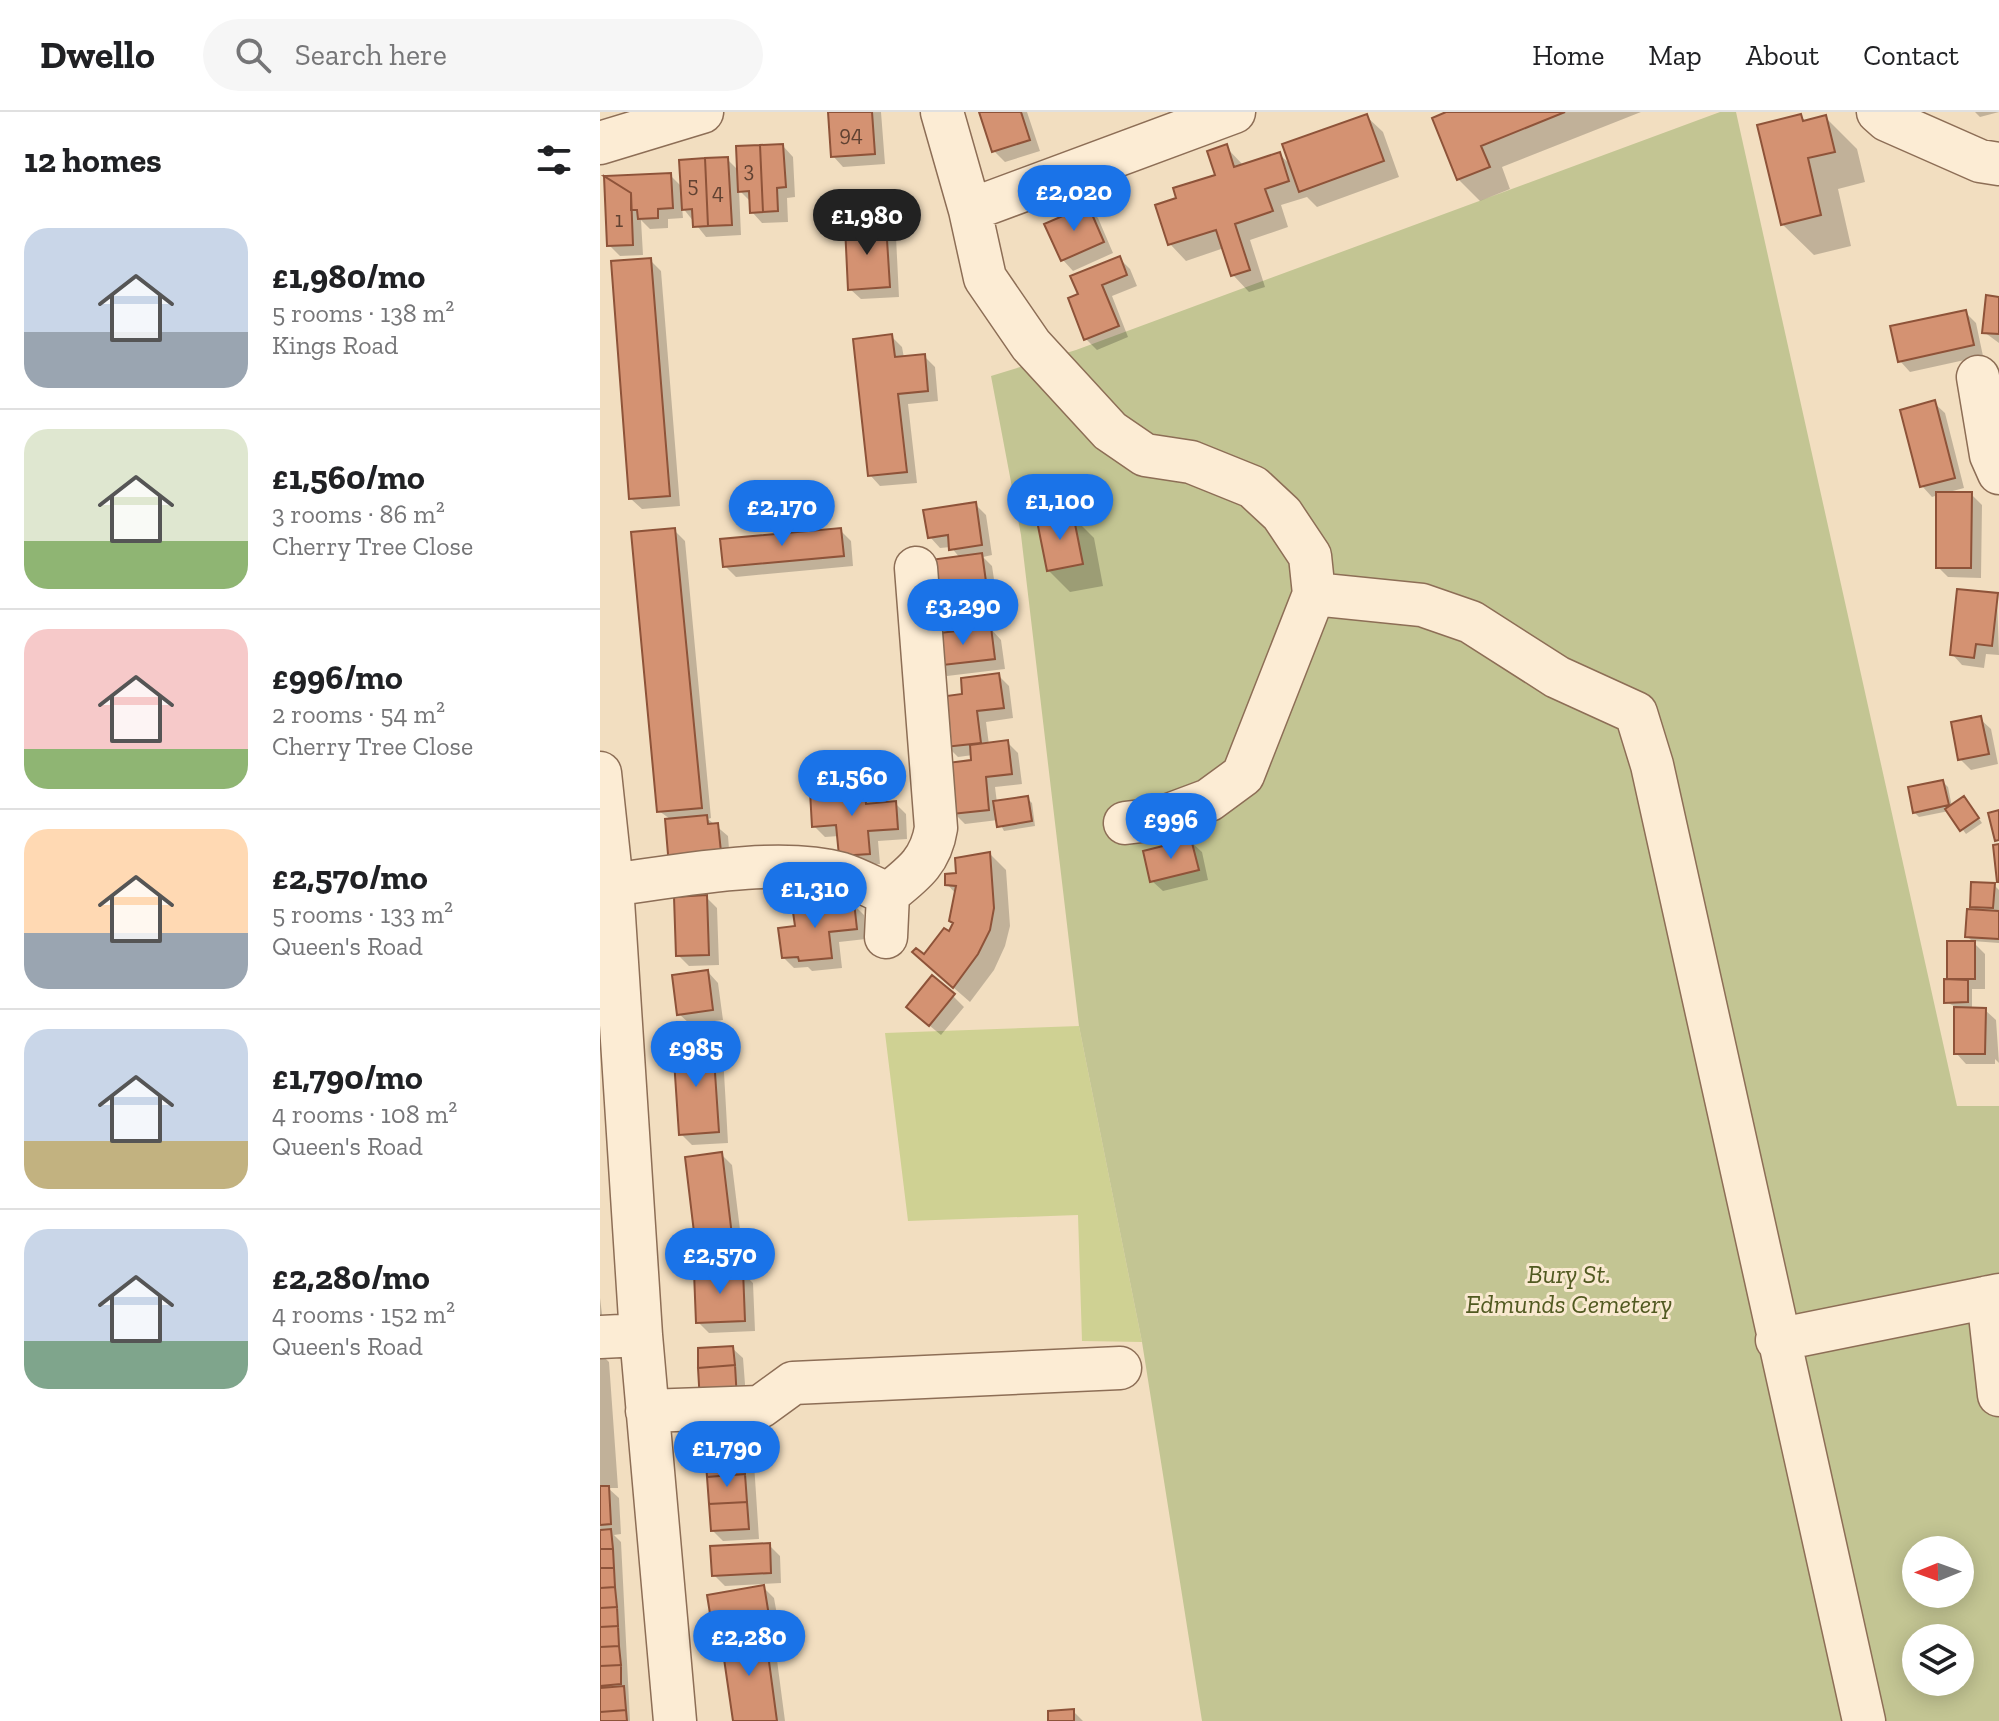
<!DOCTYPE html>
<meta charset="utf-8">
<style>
:root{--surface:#fff;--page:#f6f6f6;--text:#202124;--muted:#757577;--line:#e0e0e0;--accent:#1a73e8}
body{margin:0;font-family:"Zilla Slab",serif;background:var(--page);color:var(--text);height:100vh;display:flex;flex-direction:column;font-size:30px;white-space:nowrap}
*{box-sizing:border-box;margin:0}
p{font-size:26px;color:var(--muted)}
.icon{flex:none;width:44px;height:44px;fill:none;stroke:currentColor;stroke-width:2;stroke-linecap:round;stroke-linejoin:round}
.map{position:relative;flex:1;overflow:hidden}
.sheet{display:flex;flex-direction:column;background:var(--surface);width:600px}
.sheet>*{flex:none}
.needle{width:52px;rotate:269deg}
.buttons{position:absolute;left:1302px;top:1424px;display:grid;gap:16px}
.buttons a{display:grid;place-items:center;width:72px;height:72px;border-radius:50%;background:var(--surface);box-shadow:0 4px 20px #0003;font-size:40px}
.price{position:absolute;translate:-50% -68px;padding:0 18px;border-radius:28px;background:var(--accent);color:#fff;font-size:26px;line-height:52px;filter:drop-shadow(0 2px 4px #0008)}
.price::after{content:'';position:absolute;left:50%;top:48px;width:24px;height:18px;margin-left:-12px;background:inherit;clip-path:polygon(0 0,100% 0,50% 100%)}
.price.active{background:#222;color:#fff}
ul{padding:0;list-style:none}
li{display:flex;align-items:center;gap:24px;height:200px;padding:0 24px}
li+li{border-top:2px solid var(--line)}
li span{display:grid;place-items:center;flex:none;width:224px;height:160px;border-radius:24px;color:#555}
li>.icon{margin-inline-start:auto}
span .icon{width:96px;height:96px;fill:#fffc;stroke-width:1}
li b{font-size:34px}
h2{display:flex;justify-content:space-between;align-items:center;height:96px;padding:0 24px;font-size:34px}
header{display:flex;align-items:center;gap:48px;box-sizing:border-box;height:112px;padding:0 40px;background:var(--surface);border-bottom:2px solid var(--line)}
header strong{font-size:38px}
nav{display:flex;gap:44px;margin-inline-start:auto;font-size:28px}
.search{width:560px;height:72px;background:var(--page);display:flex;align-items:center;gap:20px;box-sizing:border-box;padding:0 28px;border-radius:44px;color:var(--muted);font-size:30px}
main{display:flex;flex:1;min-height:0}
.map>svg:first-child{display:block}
.green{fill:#cfd193}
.cemetery{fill:#c3c593;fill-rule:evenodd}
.shadow{fill:#0003}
.building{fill:#d49272;stroke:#8e5339;stroke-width:2}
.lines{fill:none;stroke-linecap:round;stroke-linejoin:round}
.minor-casing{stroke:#8d6e56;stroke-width:45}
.minor{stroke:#fcecd4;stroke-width:42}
.labels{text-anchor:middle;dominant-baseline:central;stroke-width:6;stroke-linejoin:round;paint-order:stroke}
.number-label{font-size:22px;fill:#614232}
.park-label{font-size:26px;font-style:italic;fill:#505920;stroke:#f9e9d0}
</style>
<header>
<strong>Dwello</strong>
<div class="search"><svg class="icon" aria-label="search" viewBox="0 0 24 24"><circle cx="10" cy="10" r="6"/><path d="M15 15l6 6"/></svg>Search here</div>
<nav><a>Home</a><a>Map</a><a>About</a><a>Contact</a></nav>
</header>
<main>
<section class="sheet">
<h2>12 homes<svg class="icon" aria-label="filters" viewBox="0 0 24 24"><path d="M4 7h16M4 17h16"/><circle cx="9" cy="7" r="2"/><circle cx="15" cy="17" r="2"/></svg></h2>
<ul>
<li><span style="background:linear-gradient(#c9d6e8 65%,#9aa5b1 0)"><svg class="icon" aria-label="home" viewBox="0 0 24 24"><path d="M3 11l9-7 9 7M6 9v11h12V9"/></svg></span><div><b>£1,980/mo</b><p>5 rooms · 138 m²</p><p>Kings Road</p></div></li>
<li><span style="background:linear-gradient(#dfe7d0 70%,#8fb573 0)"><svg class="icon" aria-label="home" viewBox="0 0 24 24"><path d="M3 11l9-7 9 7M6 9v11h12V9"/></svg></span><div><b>£1,560/mo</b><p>3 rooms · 86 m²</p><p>Cherry Tree Close</p></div></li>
<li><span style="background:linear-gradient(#f6c9c9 75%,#8fb573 0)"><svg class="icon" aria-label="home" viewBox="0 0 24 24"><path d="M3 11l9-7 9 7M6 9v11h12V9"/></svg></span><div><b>£996/mo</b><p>2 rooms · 54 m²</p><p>Cherry Tree Close</p></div></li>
<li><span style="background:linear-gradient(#ffd9b3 65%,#9aa5b1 0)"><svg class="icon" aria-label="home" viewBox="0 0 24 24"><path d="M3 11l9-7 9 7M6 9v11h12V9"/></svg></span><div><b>£2,570/mo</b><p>5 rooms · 133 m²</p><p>Queen's Road</p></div></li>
<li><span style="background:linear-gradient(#c9d6e8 70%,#c2b280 0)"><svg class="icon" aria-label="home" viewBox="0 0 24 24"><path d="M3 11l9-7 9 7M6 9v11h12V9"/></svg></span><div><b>£1,790/mo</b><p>4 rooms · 108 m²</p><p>Queen's Road</p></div></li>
<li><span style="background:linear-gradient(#c9d6e8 70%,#7fa58c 0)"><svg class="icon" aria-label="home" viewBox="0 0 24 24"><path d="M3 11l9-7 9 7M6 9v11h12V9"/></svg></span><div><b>£2,280/mo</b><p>4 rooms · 152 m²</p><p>Queen's Road</p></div></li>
</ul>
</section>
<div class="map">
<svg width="1399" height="1609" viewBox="0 0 1399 1609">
<rect width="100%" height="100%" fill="#f2dec0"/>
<!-- green -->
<path class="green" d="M 479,914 L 542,1230 L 482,1229 L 478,1103 L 308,1109 L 285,921 Z"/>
<!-- cemetery -->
<path class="cemetery" d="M 1120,0 L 1136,0 L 1357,994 L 1399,994 L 1399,1609 L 602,1609 L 542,1230 L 479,914 L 421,423 L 391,264 L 476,238 ZM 1316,1438 L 1360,1438 L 1360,1482 L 1316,1482 ZM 1316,1526 L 1360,1526 L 1360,1570 L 1316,1570 Z"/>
<!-- shadow -->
<path class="shadow" d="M 230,0 L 281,0 L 285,52 L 243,55 L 233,44 Z
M 381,0 L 427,0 L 440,39 L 405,50 L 394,39 Z
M 851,0 L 1041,0 L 902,55 L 910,77 L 880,89 L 858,67 Z
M 1375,0 L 1399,0 L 1380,5 Z
M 766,4 L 783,20 L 799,65 L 717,95 L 707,85 L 681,93 L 688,115 L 650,128 L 665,175 L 649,180 L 633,163 L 624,136 L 586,149 L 570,132 L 578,87 L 617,64 L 626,35 L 644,54 L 679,42 L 693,55 Z
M 1200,4 L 1206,10 L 1225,5 L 1257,37 L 1265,70 L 1238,77 L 1251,134 L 1214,143 L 1182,112 Z
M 183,34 L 193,45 L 195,85 L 187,86 L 188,110 L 162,111 L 152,100 L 151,90 L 139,78 L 141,123 L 106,125 L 82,95 L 83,106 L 68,107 L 68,116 L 50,117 L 41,108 L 43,143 L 20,144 L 9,133 L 6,66 L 70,63 L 82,75 L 127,47 L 139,59 Z
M 492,75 L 502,93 L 489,97 L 498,106 L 513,141 L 473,159 L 463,148 L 473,102 L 469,98 Z
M 285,114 L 296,125 L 299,185 L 261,187 L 250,177 Z
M 519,146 L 530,157 L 537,174 L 512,184 L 528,225 L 497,238 L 486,227 L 480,183 Z
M 50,148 L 61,159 L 80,394 L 42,397 L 31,387 Z
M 1399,187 L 1399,231 L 1384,220 Z
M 1365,200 L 1376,211 L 1383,244 L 1310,260 L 1300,249 Z
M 292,225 L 302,235 L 304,246 L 324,244 L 335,255 L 338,289 L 308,292 L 317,371 L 280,374 L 270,363 Z
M 1334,291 L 1345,301 L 1364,376 L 1349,380 L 1371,382 L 1382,393 L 1381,466 L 1348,465 L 1338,455 L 1338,383 L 1332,385 L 1322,374 Z
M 375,392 L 386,403 L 392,443 L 383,445 L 392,454 L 398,494 L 368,498 L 357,485 L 346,487 L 336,476 L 360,446 L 351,435 L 340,436 L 330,425 Z
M 472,404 L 494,426 L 503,474 L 470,480 L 448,458 Z
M 74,418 L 85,429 L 111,706 L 108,707 L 128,724 L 130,750 L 59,699 Z
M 240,418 L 251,429 L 253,454 L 136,465 L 125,454 Z
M 1397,483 L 1399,543 L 1386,542 L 1384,556 L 1362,553 L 1352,542 Z
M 391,517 L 401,528 L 405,557 L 347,564 L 336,553 Z
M 398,563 L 409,574 L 413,606 L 386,610 L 389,633 L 408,631 L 418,641 L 422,672 L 395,675 L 397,691 L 427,686 L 432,691 L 435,714 L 404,719 L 398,708 L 365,712 L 354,701 L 374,649 L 373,643 L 358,645 L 347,634 L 364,583 Z
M 1380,607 L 1391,617 L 1398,652 L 1371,658 L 1360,647 Z
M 1343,670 L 1348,675 L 1352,695 L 1369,692 L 1382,711 L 1366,722 L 1349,699 L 1319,705 L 1314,700 Z
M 212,681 L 264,681 L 275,691 L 295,691 L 306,702 L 307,727 L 278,729 L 280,752 L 252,754 L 239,724 L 225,725 L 214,714 Z
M 591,730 L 602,740 L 608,768 L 563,779 L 552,769 Z
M 390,742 L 406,758 L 410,814 L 405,834 L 394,858 L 370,890 L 331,856 L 324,844 L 350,822 L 355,812 L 356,782 L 347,772 Z
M 1394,773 L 1399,778 L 1399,831 L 1372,829 L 1385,842 L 1385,877 L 1372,877 L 1372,897 L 1385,898 L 1396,908 L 1399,951 L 1395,947 L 1395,952 L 1366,952 L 1356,941 L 1356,895 L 1346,890 L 1352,869 L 1349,866 L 1374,831 L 1367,824 L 1378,800 L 1372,794 Z
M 106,785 L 117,796 L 119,853 L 89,854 L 78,843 Z
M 253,792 L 264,803 L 266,827 L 239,830 L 242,856 L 212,859 L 208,855 L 194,856 L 184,846 L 197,816 Z
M 108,860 L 118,871 L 123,908 L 90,912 L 79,902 Z
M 353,884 L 364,895 L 341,923 L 319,905 Z
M 112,933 L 123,943 L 128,1031 L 92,1033 L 81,1022 Z
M 122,1043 L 132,1053 L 143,1142 L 108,1147 L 98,1136 Z
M 142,1160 L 153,1171 L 155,1219 L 109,1221 L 98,1210 Z
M 0,1186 L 5,1226 L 0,1227 Z
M 132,1236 L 143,1246 L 147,1298 L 102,1289 Z
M 0,1241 L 9,1250 L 18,1376 L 8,1376 L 19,1386 L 21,1422 L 14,1423 L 21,1430 L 30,1609 L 0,1609 Z
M 141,1310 L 152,1321 L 159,1427 L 123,1429 L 113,1419 Z
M 169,1433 L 180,1444 L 181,1471 L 125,1474 L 114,1463 Z
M 163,1475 L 174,1486 L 180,1520 L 165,1523 L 175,1533 L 185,1609 L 135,1609 L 124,1527 L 115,1519 Z
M 473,1599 L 483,1609 L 450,1609 Z"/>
<!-- building -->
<path class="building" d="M 228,0 L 272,0 L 275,42 L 231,45 Z
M 379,0 L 421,0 L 430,28 L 392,40 Z
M 846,0 L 965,0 L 881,34 L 890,55 L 857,68 L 832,6 Z
M 767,2 L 784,49 L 699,80 L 682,32 Z
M 1201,2 L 1203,9 L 1226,3 L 1235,40 L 1208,46 L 1221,103 L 1181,113 L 1157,13 Z
M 183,32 L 186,75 L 177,76 L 178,99 L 163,100 L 160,33 Z
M 627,32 L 634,55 L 680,40 L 689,69 L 665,77 L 673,99 L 635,112 L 650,158 L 631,164 L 616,118 L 568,133 L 555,93 L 576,86 L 573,76 L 615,63 L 607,39 Z
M 160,33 L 163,100 L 150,101 L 149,79 L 138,80 L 136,34 Z
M 128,45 L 132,113 L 108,114 L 105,46 Z
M 105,46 L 108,114 L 93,115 L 92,97 L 82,98 L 79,48 Z
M 71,61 L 73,96 L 58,97 L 58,106 L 38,107 L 37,98 L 31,98 L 31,81 L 4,64 Z
M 4,64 L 31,81 L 33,133 L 7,134 Z
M 493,73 L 498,88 L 467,99 L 462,84 Z
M 488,93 L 504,130 L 461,149 L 444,112 Z
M 286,112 L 290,175 L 248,178 L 245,114 Z
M 520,144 L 527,163 L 502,173 L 519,214 L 484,228 L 468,186 L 478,182 L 470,164 Z
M 51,146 L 70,384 L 29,387 L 11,149 Z
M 1386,183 L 1399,185 L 1399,222 L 1382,221 Z
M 1366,198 L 1374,233 L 1298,250 L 1290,214 Z
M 292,222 L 295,245 L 325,242 L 328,279 L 298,282 L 307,360 L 268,364 L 253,227 Z
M 1335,288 L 1355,366 L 1320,375 L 1300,298 Z
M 1336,380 L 1372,380 L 1371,456 L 1336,456 Z
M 376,390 L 382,433 L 349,438 L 348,423 L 328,426 L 323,398 Z
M 473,402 L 483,452 L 447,459 L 437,409 Z
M 75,416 L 102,696 L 57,700 L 31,420 Z
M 241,416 L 244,444 L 123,455 L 120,427 Z
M 382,441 L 388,484 L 356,488 L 353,474 L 334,477 L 330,448 Z
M 1357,477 L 1398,481 L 1392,534 L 1376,532 L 1374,546 L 1350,543 Z
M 391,515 L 395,547 L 334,554 L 331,522 Z
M 399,561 L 404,596 L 377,599 L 381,631 L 345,635 L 339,585 L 362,582 L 361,566 Z
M 1381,604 L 1389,642 L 1358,648 L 1351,610 Z
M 408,628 L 412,662 L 386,665 L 389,698 L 352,702 L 347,651 L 371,648 L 370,633 Z
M 1343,668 L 1349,693 L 1313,701 L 1308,675 Z
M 237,677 L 237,681 L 265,679 L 266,692 L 296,689 L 298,717 L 268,719 L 270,742 L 239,744 L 236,713 L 212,715 L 210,679 Z
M 428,684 L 432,709 L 397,715 L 393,689 Z
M 1364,684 L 1379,706 L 1360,719 L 1345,697 Z
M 1399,698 L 1399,728 L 1395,729 L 1388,701 Z
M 107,703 L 108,712 L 118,711 L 121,740 L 69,754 L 65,707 Z
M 591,727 L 599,758 L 550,770 L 543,739 Z
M 1399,732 L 1399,770 L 1397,770 L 1393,733 Z
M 390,740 L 394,796 L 390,818 L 378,842 L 353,876 L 312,840 L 316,836 L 324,842 L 344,816 L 349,819 L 353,811 L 349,809 L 356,774 L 345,773 L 345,762 L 356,761 L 355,746 Z
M 1371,770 L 1395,771 L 1393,796 L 1370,795 Z
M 107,783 L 109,843 L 76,844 L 74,785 Z
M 226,789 L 226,793 L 254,790 L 257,817 L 229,820 L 232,846 L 199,849 L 198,845 L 182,846 L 178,816 L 195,814 L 192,793 Z
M 1367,797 L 1399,799 L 1399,827 L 1365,825 Z
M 1347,829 L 1375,829 L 1375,867 L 1347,867 Z
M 108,858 L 113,898 L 77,903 L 72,863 Z
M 332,863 L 355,882 L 329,914 L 306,895 Z
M 1344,867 L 1368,868 L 1368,890 L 1344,891 Z
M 1354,895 L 1386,896 L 1385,942 L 1354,942 Z
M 113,931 L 119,1020 L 79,1023 L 73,933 Z
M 122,1040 L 133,1132 L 96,1137 L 85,1045 Z
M 143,1158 L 145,1209 L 96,1211 L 94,1160 Z
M 133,1234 L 135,1253 L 98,1256 L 98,1236 Z
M 135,1253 L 137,1288 L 100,1290 L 98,1256 Z
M 142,1308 L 143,1335 L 105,1338 L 103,1311 Z
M 143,1335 L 145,1362 L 107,1365 L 105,1338 Z
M 145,1362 L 147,1390 L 109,1392 L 107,1365 Z
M 0,1374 L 9,1374 L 11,1412 L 0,1413 Z
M 147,1390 L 149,1417 L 111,1419 L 109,1392 Z
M 11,1417 L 13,1437 L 0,1437 L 0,1418 Z
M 170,1431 L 171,1461 L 112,1464 L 110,1434 Z
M 0,1437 L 13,1437 L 14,1456 L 0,1456 Z
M 0,1456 L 14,1456 L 15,1475 L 0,1476 Z
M 164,1473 L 170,1510 L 113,1520 L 107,1483 Z
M 15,1475 L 17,1495 L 0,1496 L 0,1476 Z
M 17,1495 L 18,1514 L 0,1515 L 0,1496 Z
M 18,1514 L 19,1534 L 0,1535 L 0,1515 Z
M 165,1520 L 177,1609 L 133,1609 L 121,1526 Z
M 19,1534 L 21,1553 L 0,1554 L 0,1535 Z
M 21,1553 L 21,1572 L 0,1574 L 0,1554 Z
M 24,1574 L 26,1598 L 0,1600 L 0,1576 Z
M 474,1597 L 474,1609 L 448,1609 L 448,1599 Z
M 26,1598 L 27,1609 L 0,1609 L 0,1600 Z"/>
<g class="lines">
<!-- minor casing -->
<g class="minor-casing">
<path id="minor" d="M 342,0 L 370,98 L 634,0
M 1278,0 L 1287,8 L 1380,49 L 1399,52
M 0,31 L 102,0
M 370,98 L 385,166 L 431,233 L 510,319 L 545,343 L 591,350 L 653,375 L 682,402 L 710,444 L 714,482 L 643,663 L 609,688 L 558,707 L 525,711
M 1378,265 L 1391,343 L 1399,361
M 714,482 L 822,493 L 871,510 L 957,565 L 1036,601 L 1052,653 L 1264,1609
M 0,661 L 12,773 L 41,1223 L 75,1609
M 12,773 C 78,764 179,744 242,762 C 258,767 273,776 288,782
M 286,825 L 288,782 C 313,762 331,749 336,716 L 316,456
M 1388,1185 L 1399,1283
M 0,1225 L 41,1223
M 1177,1228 L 1399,1183
M 47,1299 L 160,1295 L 193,1271 L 520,1256"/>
</g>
<!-- minor -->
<use href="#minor" class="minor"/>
</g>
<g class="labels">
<!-- number labels -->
<g class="number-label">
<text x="251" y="21">94</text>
<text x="149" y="57">3</text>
<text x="93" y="72">5</text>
<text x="118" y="79">4</text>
<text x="19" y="107">1</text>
</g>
<!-- park labels -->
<g class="park-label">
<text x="969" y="1162">Bury St.<tspan x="969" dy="30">Edmunds Cemetery</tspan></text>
</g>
</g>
</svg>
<div class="buttons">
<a><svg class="needle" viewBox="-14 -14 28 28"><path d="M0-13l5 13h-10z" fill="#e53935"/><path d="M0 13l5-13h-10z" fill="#757577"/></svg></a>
<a><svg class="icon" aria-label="layers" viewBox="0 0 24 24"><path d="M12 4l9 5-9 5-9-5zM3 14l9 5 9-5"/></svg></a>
</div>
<b class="price" style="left:474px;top:121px">£2,020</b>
<b class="price active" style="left:267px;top:145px">£1,980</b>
<b class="price" style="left:460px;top:430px">£1,100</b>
<b class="price" style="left:182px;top:436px">£2,170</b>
<b class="price" style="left:363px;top:535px">£3,290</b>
<b class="price" style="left:252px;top:706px">£1,560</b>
<b class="price" style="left:571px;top:749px">£996</b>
<b class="price" style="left:215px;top:818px">£1,310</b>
<b class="price" style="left:96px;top:977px">£985</b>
<b class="price" style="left:120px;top:1184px">£2,570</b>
<b class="price" style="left:127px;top:1377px">£1,790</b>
<b class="price" style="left:149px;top:1566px">£2,280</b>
</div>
</main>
